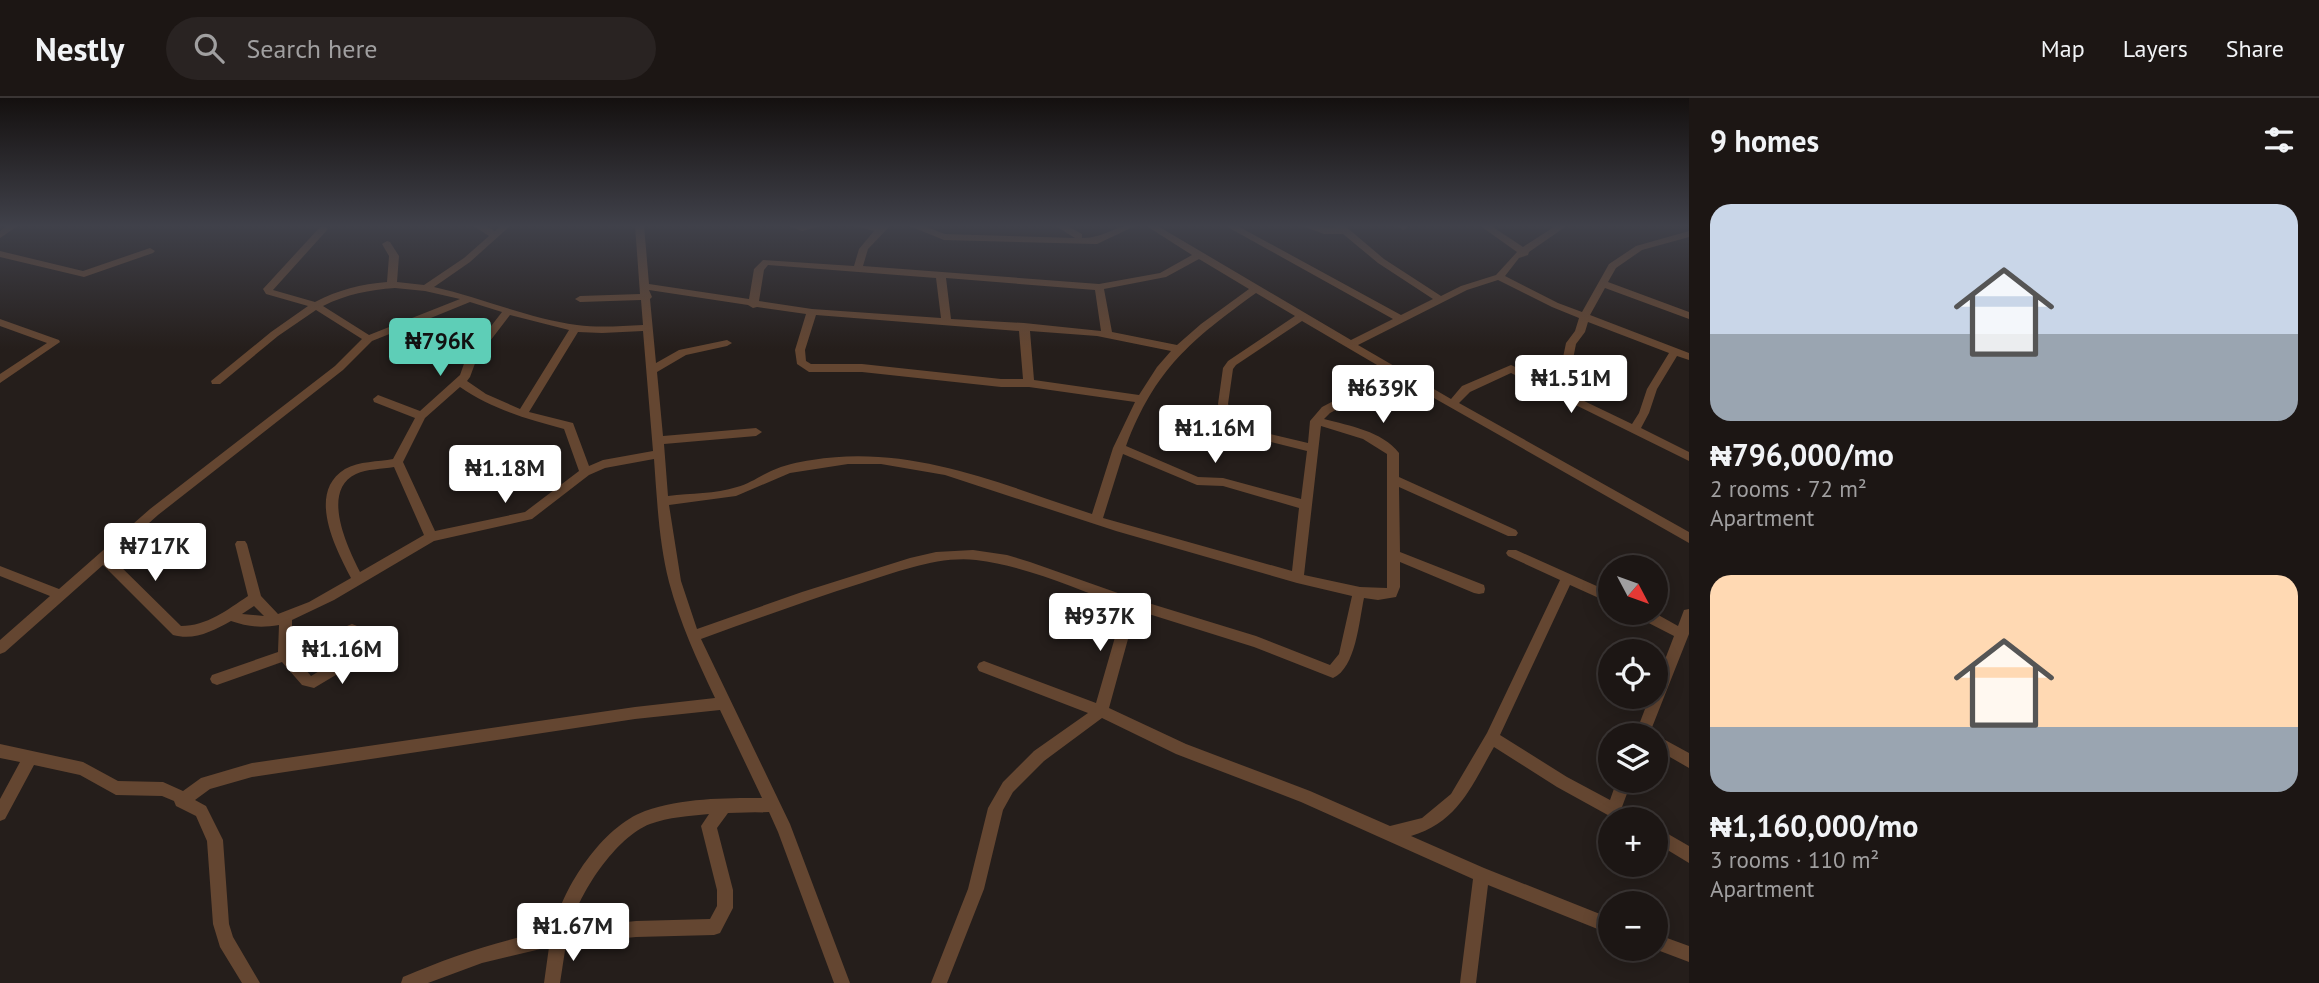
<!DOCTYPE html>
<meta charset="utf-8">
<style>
:root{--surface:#1c1614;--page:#292322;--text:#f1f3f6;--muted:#a09fa0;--line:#3a3534;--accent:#5eceb7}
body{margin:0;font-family:"PT Sans",sans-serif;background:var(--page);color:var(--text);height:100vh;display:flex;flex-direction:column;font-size:26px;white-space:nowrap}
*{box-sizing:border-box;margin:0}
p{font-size:23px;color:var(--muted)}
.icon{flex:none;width:38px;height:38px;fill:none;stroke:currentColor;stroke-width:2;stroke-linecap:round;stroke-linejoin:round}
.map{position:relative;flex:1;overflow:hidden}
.details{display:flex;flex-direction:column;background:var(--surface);width:630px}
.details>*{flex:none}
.needle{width:46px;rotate:131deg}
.buttons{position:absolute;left:1598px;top:457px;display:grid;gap:14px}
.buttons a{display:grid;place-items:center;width:70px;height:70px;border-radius:50%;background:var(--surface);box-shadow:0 4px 18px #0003,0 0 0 2px var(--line);font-size:35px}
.price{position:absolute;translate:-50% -60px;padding:0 16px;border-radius:7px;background:#fff;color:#222;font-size:23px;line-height:46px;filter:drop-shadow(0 2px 4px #0008)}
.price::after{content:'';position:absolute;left:50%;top:42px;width:21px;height:16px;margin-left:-10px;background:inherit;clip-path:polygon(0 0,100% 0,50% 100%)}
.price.on{background:var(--accent);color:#111}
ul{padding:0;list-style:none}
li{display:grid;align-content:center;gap:14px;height:371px;padding:0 21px}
li span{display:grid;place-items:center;height:217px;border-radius:21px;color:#555}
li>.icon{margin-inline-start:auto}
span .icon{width:126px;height:126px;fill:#fffc;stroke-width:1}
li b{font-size:30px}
h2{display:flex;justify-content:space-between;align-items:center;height:84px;padding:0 21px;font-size:30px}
header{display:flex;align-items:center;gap:42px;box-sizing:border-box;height:98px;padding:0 35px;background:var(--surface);border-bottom:2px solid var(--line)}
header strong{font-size:33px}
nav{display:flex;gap:38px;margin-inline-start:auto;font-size:24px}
.search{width:490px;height:63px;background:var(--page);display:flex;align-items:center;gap:18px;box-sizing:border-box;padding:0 24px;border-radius:38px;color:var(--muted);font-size:26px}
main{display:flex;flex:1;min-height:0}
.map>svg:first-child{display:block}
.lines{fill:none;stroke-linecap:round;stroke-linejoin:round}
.minor{fill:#644631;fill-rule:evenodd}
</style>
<header>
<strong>Nestly</strong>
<div class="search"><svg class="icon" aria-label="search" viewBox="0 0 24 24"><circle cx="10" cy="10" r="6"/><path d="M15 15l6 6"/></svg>Search here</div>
<nav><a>Map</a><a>Layers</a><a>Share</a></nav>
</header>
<main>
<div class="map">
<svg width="1689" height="885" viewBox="0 0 1689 885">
<rect width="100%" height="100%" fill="#251e1b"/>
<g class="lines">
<!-- minor -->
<path class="minor" d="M 8,127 L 19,127 L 0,140 L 0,133 Z
M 472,127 L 484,127 L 495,133 L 501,127 L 511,127 L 470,164 L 434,189 C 482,200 528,220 577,227 C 599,230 621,228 643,227 L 641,202 L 580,204 L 575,201 L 580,198 L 640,196 L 635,127 L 644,127 L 649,186 L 749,201 L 754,171 L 763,162 L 854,168 L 859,151 L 874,133 L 852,127 L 891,127 L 868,151 L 863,168 L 1099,186 L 1160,175 L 1192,157 L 1145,127 L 1156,127 L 1351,242 L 1393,221 L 1224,127 L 1236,127 L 1401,217 L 1433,201 L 1378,165 L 1343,136 L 1324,136 L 1299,127 C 1312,127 1324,130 1336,130 L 1334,127 L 1344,127 L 1384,161 L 1441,198 L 1461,188 L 1496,177 L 1517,154 L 1479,127 L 1490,127 L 1523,149 L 1557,127 L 1568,127 L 1529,154 L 1528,157 L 1519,160 L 1505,178 L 1558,205 L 1582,214 L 1609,166 L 1636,148 L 1689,133 L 1689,139 L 1642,152 L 1616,170 L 1608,184 L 1689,214 L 1689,221 L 1605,190 L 1590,217 L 1689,255 L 1689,262 L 1677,258 L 1657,291 L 1649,315 L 1641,330 L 1689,354 L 1689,363 L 1511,275 L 1470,294 L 1459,305 L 1689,434 L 1689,445 L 1397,279 L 1330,315 L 1324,321 C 1350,328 1382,333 1399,355 L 1399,379 L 1516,432 L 1518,435 L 1516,438 L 1508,438 L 1399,389 L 1400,454 L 1484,487 L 1485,491 L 1484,495 L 1479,496 L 1474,495 L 1400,464 L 1400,489 L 1396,499 L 1378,502 L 1364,500 C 1359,523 1356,570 1333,580 L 1254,549 L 1136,512 L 1109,610 L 1186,646 L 1310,693 L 1390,728 L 1422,720 L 1451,696 L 1487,635 L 1560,482 L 1508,458 L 1506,455 L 1508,452 L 1516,452 L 1610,494 L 1610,505 L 1570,487 L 1500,637 L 1567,679 L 1610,702 L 1617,682 L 1632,682 L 1622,709 L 1635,716 L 1638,721 L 1615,721 L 1557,689 L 1494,649 C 1471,689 1458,724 1411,738 L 1484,770 L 1610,820 L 1610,836 L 1488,787 L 1476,885 L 1460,885 L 1473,781 L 1301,704 L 1176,656 L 1102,620 L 1044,663 L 1013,694 L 1003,712 L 984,791 L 947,885 L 931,885 L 968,791 L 988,710 L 1003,684 L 1034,653 L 1088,615 L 979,573 L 977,569 L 979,565 L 984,563 L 1096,605 L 1124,508 C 1076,491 1027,468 976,462 C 937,458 898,474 862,485 C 808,502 754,522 701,541 L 790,726 L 850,885 L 834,885 L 778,734 L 769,714 L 728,715 L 717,730 L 733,792 L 733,810 L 720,835 L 714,837 L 636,839 L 566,846 L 560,885 L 544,885 L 549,849 L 482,865 L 428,885 L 401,885 L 403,879 C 452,858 500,842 553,832 C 563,789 602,729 645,713 C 682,700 724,700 762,700 L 720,612 L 635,621 L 252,679 L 210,691 L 195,702 L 206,708 L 223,742 L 229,826 L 233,839 L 260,885 L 242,885 L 220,849 L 213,826 L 207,743 L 196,718 L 176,708 L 174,703 L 162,698 L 116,697 L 80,677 L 34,667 L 5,721 L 0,723 L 0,701 L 20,664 L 0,660 L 0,646 L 83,664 L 118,683 L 163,684 L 183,693 L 201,680 L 252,665 L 635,609 L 715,600 C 697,562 680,525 669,484 C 659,445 657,402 654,361 L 605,370 L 589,377 L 532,421 L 434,443 L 334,502 L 292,522 L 292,555 L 311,578 L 356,551 L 345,532 L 347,528 L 352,526 L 357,528 L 370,551 L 366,559 L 314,590 L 302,587 L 282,564 L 217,587 L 212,585 L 210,581 L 212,577 L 278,554 L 279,527 C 261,530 248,529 231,523 C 213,533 194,543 173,537 L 103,467 L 5,554 L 0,556 L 0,542 L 50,498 L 0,478 L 0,468 L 59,491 L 150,411 L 335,268 L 362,241 L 316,212 L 278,238 L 220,286 L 212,286 L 211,283 L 271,234 L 308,208 L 266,196 L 263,191 L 320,129 L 326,129 L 328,131 L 273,192 L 315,204 C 338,192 361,186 387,184 L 389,158 L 382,146 L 387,143 L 390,144 L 399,158 L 397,184 L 424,187 L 464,160 L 489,138 ZM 1199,161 L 1249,191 L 1201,226 L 1177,247 L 1112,234 L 1104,191 L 1166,179 ZM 768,167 L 936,180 L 941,220 L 812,211 L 759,203 L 764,172 ZM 946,180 L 1095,192 L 1101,233 L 1024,225 L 951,221 ZM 1498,182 L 1552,209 L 1579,220 L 1575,233 L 1566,245 L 1560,274 L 1547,284 L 1511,267 L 1462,288 L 1451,301 L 1358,247 L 1467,192 ZM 395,190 L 425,193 L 460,201 L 369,237 L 323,208 C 347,196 369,192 395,190 ZM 649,192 L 748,207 L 753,210 L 757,209 L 806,216 L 795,252 L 797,266 L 809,274 L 862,274 L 1001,289 L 1029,289 L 1135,304 L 1113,350 L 1092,416 C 1000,386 911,346 812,362 C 798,364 784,367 771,373 C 760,378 749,386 737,389 C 715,396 691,395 668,398 L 664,346 L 756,338 L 762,334 L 756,330 L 663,338 L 657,274 L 686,257 L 727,248 L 732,245 L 727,242 L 679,252 L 656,265 L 650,201 L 652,199 ZM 1256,195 L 1295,218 L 1228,263 L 1223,270 L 1218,306 L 1224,322 L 1259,341 L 1307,353 L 1301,401 L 1223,380 L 1198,379 L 1126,348 C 1155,271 1191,242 1256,195 ZM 470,204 L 502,214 L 471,254 L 421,224 ZM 510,217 L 569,232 L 520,311 L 486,296 L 467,283 L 470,279 L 477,260 ZM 816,217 L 1019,233 L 1023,281 L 1001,281 L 862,266 L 811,266 L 806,263 L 805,252 ZM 1302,223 L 1389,274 L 1322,309 L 1310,323 L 1308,345 L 1266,335 L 1233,317 L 1228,306 L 1233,271 L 1236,267 ZM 1588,224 L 1669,255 L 1647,291 L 1639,315 L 1632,326 L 1555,289 L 1570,276 L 1576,246 L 1585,234 ZM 412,227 L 466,260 L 460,277 L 420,313 L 378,297 L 373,301 L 374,304 L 415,320 L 393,361 C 378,364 359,363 345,371 C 306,395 336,451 351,480 L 309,504 L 278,516 L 261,498 L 247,446 L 245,443 L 237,443 L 235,446 L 248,498 C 227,512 207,528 181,528 L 111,459 L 158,417 L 343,272 L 372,243 ZM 643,233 L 653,353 L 603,362 L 589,368 L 573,325 L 529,314 L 578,234 L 602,235 ZM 1030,233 L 1097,238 L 1171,253 L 1157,269 L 1139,297 L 1034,282 ZM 460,289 C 492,311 527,321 564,331 L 579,373 L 525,414 L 435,433 L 403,364 L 425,320 ZM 1321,328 L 1363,341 L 1387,356 L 1387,490 L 1360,489 L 1304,477 ZM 1123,356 L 1197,387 L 1223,388 L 1299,410 L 1292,473 L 1103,420 ZM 848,366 L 881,366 L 945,377 L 1116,433 L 1297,485 L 1352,498 L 1339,556 L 1330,567 L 1256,538 L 1132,500 L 1030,464 L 1007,457 L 973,452 L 936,454 L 910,460 L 802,494 L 697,531 L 681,483 L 669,407 L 736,398 L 790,375 ZM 394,369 L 424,437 L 360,474 C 348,450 320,393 356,376 C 367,371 382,371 394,369 ZM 254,508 L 264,518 L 242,516 ZM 709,716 L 701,728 L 717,792 L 717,808 L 710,821 L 636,823 L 570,830 C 579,795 616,739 650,726 C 669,719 689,718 709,716 Z
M 786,127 L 825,127 L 802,133 Z
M 907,127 L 921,127 L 945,136 L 1075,140 L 1054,127 L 1066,127 L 1082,136 L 1082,140 C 1105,140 1114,127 1137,127 L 1097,146 L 944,142 Z
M 1396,127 L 1406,127 L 1408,129 L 1403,132 Z
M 150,150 L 155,153 L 153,155 L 84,179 L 0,159 L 0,153 L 83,173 Z
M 0,221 L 59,242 L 60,244 L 0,285 L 0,276 L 47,245 L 0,228 Z
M 1689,511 L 1689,536 L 1649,637 L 1635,637 L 1650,598 L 1656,598 L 1656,585 L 1674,538 L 1635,518 L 1634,514 L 1653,514 L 1678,528 L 1684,512 Z
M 1656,637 L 1689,655 L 1689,670 L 1656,651 Z
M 1656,729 L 1689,748 L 1689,765 L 1656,745 Z
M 1656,836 L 1689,848 L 1689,864 L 1652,850 L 1656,850 Z"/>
</g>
<!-- sky -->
<linearGradient id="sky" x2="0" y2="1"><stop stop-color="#14100f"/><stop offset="0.51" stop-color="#40414a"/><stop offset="1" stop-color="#40414a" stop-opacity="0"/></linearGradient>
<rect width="1689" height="251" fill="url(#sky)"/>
</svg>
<div class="buttons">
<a><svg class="needle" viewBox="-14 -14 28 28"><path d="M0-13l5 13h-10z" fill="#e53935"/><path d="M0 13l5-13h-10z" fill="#a09fa0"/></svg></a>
<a><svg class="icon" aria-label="locate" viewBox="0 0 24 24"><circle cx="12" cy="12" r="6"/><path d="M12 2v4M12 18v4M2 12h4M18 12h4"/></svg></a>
<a><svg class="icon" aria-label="layers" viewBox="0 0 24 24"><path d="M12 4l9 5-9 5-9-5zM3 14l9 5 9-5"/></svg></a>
<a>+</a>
<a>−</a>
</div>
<b class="price on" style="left:440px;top:280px">₦796K</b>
<b class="price" style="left:1571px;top:317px">₦1.51M</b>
<b class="price" style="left:1383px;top:327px">₦639K</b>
<b class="price" style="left:1215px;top:367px">₦1.16M</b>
<b class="price" style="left:505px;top:407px">₦1.18M</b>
<b class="price" style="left:155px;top:485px">₦717K</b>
<b class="price" style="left:1100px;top:555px">₦937K</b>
<b class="price" style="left:342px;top:588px">₦1.16M</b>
<b class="price" style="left:573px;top:865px">₦1.67M</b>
</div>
<section class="details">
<h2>9 homes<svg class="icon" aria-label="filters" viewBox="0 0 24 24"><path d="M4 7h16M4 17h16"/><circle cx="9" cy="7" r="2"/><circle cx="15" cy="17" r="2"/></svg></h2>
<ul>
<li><span style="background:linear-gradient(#c9d6e8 60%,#9aa5b1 0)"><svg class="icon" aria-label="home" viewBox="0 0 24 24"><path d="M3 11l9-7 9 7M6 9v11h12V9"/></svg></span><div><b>₦796,000/mo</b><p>2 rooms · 72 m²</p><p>Apartment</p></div></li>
<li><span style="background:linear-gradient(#ffd9b3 70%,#9aa5b1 0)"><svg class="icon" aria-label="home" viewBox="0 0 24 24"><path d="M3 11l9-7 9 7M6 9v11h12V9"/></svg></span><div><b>₦1,160,000/mo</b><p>3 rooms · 110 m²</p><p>Apartment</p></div></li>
</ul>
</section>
</main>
